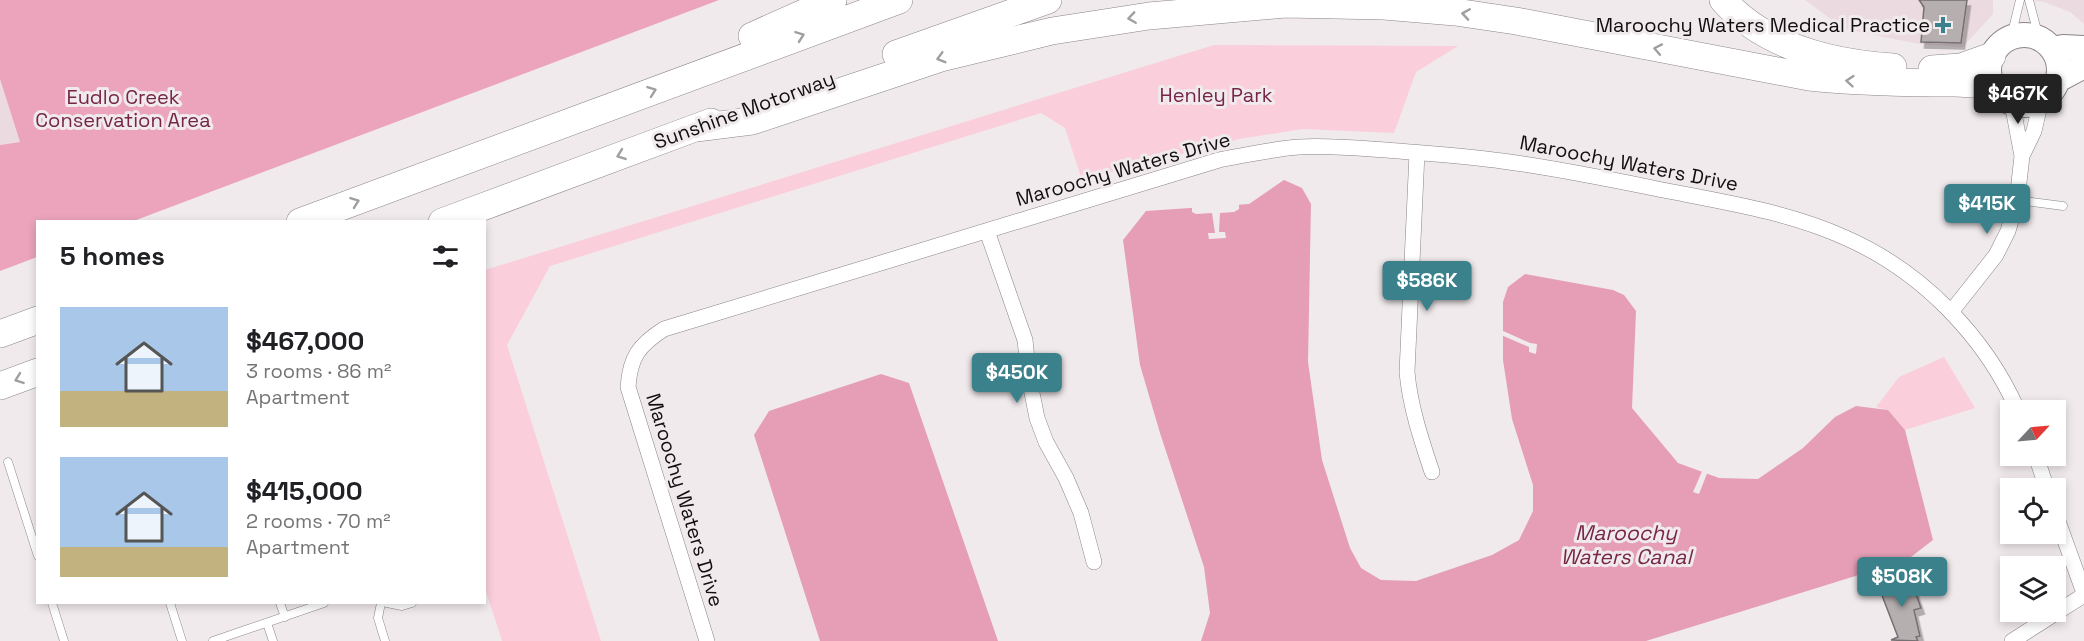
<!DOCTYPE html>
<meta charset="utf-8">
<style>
:root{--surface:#fff;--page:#f2f2f2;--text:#202124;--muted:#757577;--accent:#3a818b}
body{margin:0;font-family:"Space Grotesk",sans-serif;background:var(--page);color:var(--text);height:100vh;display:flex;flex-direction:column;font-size:22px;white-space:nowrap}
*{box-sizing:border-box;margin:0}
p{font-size:20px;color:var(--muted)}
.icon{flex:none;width:33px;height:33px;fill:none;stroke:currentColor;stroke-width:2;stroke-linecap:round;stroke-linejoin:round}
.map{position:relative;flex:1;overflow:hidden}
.drawer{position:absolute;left:36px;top:220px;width:450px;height:384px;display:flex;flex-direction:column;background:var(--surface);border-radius:0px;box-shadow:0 3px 9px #0003}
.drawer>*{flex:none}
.needle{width:39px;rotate:64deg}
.buttons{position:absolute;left:2000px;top:400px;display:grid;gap:12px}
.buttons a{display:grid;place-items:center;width:66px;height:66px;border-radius:0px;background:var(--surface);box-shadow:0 3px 9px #0003;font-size:30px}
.price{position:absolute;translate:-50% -51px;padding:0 14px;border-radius:6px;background:var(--accent);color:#fff;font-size:20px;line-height:39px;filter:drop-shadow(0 2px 3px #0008)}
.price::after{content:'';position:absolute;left:50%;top:36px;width:18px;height:14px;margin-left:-9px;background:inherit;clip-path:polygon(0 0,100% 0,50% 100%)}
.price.selected{background:#222;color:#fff}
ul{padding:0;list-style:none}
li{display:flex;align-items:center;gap:18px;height:150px;padding:0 24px}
li span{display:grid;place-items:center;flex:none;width:168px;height:120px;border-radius:0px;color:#555}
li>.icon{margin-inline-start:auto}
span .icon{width:72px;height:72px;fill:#fffc;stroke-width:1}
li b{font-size:26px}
h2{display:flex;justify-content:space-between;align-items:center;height:72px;padding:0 24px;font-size:26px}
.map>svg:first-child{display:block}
.built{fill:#ebdbe0}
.green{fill:#facedb}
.forest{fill:#eba4bb}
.water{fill:#e59eb5}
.pier{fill:#f1eaec}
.building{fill:#b5afb0;stroke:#756f71;stroke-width:1.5;filter:url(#shadow)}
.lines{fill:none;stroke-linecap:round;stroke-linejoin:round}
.lane-casing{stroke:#8a8485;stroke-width:9}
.street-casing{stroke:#8a8485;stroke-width:16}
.primary-casing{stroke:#8a8485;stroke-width:26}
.highway-casing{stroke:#8a8485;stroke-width:28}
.lane{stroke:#fff;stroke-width:8}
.street{stroke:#fff;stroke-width:15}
.primary{stroke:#fff;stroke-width:24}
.highway{stroke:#fff;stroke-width:27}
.oneway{stroke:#a09f9f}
.poi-dot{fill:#3a818b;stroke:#f1eaec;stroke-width:2}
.labels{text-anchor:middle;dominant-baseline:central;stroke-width:6;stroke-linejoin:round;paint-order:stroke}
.poi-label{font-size:20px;fill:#110e0f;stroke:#f1eaec;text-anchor:end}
.park-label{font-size:20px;fill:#762547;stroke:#f1eaec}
.street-label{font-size:20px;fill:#110e0f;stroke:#f1eaec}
.water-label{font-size:21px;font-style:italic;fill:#782648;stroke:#f1eaec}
</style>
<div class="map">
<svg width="2084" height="641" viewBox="0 0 2084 641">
<defs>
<filter id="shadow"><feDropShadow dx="3.5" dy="6" stdDeviation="0" flood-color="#0004"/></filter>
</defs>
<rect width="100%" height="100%" fill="#f1eaec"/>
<!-- built -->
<path class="built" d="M 1805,0 L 1993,0 L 1993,14 L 1963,47 L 1919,44 L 1844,29 Z
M 2030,0 L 2084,0 L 2084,24 L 2070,12 L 2044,2 Z
M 0,79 L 20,142 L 0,145 Z"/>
<!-- green -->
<path class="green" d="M 1214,45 L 1458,46 L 1416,72 L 1394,133 L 1303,129 L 1239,139 L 1082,180 L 1065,128 L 1041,113 L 550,266 L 507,345 L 601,641 L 502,641 L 484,585 L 485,270 Z
M 1944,357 L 1975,408 L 1905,430 L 1888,410 L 1876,407 L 1899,377 Z"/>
<!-- forest -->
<path class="forest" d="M 0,0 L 719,0 L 131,222 L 38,222 L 37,257 L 0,271 L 0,145 L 20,142 L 0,79 Z"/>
<!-- water -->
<path class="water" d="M 1284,180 L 1302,188 L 1311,204 L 1308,362 L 1322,460 L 1350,548 L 1361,568 L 1381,580 L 1416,581 L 1492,555 L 1519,540 L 1533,511 L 1533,485 L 1512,419 L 1503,360 L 1503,302 L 1508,287 L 1525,274 L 1613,290 L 1624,295 L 1636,311 L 1632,408 L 1678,463 L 1719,478 L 1758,479 L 1803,448 L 1835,417 L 1856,406 L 1888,410 L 1905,430 L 1933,540 L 1907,560 L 1646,641 L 1201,641 L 1210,613 L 1204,567 L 1160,433 L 1140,365 L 1123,240 L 1146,211 L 1249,204 Z
M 881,374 L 909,383 L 998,641 L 820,641 L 754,435 L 769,411 Z"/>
<!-- pier -->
<path class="pier" d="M 1239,203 L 1239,209 L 1234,212 L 1220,213 L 1219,232 L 1225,232 L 1226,238 L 1209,239 L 1208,233 L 1215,233 L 1212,213 L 1196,214 L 1192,212 L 1192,205 Z
M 1501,330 L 1530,343 L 1537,344 L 1536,354 L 1529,352 L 1529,347 L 1501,335 Z
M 1703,469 L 1708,471 L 1699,494 L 1693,492 Z"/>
<!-- building -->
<path class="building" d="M 1919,0 L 1967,0 L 1961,43 L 1921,42 L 1924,7 Z
M 1901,577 L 1904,585 L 1912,582 L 1921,608 L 1914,610 L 1920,636 L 1916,637 L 1918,641 L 1891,640 L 1898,637 L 1878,585 Z"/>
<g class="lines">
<!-- lane casing -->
<g class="lane-casing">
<path id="lane" d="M 2029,0 L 2039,38
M 2011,37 L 2020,0
M 2017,200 L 2063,206
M 8,462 L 38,556
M 52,603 L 64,641
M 170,603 L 182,641
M 280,603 L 285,617
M 381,603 L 378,618 L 385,641
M 387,603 L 402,606 L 412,603
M 267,623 L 273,641
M 213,641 L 324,603"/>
</g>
<!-- street casing -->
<g class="street-casing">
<path id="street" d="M 1417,153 L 1407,372 C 1410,406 1421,439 1432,472
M 2022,156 L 2034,131 L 2041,101
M 987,231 L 1025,340 L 1029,378 L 1037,418 L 1046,442 L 1066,478 L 1081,513 L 1094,562
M 1951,312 L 1996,255 L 2008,231 L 2017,200 L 2022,156 L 2012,103
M 2036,456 L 2047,489
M 2055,513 L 2084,593
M 707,641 L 628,387 C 630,357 639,345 664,329 L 1219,160 C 1245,155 1272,149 1299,147 C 1332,145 1366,149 1399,151 C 1433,154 1468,156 1502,161 C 1556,168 1609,179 1663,190 C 1724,202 1789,212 1846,238 C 1921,271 1985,336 2018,411
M 2012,641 L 2084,595"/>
</g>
<!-- primary casing -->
<g class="primary-casing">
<path id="primary" d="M1989 70a35 35 0 1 1 70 0a35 35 0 1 1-70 0Z
M 2053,49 L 2063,47 L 2084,48
M 2058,80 L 2084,66"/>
</g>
<!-- highway casing -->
<g class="highway-casing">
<path id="highway" d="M 1723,0 C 1765,47 1832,63 1893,67
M 752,36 L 833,0
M 896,54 L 1048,0
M 1932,69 L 1961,67 L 1992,56
M 696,128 L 752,121 L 941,58 L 1052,31 L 1149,16 L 1285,4 L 1384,6 L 1455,12 L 1516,21 L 1809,77 C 1858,82 1906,83 1955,83 C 1968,83 1979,86 1992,84
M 300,222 L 899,0
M 442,222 L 711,122
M 0,334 L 38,320
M 0,386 L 38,372"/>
</g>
<!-- lane -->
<use href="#lane" class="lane"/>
<!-- street -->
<use href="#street" class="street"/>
<!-- primary -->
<use href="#primary" class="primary"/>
<!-- highway -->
<use href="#highway" class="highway"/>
</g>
<!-- one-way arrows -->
<defs><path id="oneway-chevron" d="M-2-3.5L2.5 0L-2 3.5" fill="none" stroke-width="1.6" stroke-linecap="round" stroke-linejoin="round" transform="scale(1.5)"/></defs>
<g class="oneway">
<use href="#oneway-chevron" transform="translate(1466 14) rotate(-171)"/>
<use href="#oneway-chevron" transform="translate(1132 18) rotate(172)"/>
<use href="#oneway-chevron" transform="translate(800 36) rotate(-20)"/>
<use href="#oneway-chevron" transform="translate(1658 49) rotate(-169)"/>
<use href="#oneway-chevron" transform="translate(941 58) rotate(164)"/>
<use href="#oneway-chevron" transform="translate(1850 81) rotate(-175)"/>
<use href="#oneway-chevron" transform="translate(652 91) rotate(-20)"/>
<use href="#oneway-chevron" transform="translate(621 155) rotate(160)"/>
<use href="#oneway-chevron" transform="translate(355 202) rotate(-20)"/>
<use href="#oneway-chevron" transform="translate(19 379) rotate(160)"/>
</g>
<!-- markers -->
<path class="poi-dot" d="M1940 16h6v6h6v6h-6v6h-6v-6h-6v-6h6z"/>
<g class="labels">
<!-- poi labels -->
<g class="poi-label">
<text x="1930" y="25">Maroochy Waters Medical Practice</text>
</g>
<!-- park labels -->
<g class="park-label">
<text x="1216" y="95">Henley Park</text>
<text x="123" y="97">Eudlo Creek<tspan x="123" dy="23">Conservation Area</tspan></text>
</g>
<!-- street labels -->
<g class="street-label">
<text transform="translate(744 110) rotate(-20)">Sunshine Motorway</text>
<text transform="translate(1629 163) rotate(11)">Maroochy Waters Drive</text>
<text transform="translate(1123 169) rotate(-16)">Maroochy Waters Drive</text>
<text transform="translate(685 500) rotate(73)">Maroochy Waters Drive</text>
</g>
<!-- water labels -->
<g class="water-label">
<text x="1626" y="532">Maroochy<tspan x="1626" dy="24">Waters Canal</tspan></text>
</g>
</g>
</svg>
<div class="buttons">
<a><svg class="needle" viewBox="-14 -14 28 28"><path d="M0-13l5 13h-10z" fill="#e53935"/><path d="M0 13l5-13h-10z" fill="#757577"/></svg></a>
<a><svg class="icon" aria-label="locate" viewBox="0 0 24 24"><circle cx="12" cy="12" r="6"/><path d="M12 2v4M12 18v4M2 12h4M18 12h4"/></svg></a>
<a><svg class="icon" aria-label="layers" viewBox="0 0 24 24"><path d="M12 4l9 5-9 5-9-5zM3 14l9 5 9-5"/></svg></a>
</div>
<b class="price selected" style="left:2018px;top:125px">$467K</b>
<b class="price" style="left:1987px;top:235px">$415K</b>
<b class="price" style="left:1427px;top:312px">$586K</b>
<b class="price" style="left:1017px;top:404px">$450K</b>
<b class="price" style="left:1902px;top:608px">$508K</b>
<section class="drawer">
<h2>5 homes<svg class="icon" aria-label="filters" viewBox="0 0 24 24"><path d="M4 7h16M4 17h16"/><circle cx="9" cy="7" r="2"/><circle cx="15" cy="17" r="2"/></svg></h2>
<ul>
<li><span style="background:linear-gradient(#a9c7e8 70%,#c2b280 0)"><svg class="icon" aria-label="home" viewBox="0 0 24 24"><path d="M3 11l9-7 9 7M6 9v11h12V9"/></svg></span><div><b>$467,000</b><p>3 rooms · 86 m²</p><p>Apartment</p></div></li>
<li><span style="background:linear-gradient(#a9c7e8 75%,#c2b280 0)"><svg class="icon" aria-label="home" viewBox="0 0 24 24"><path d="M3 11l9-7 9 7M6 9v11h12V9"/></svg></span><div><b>$415,000</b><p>2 rooms · 70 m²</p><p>Apartment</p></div></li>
</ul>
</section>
</div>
